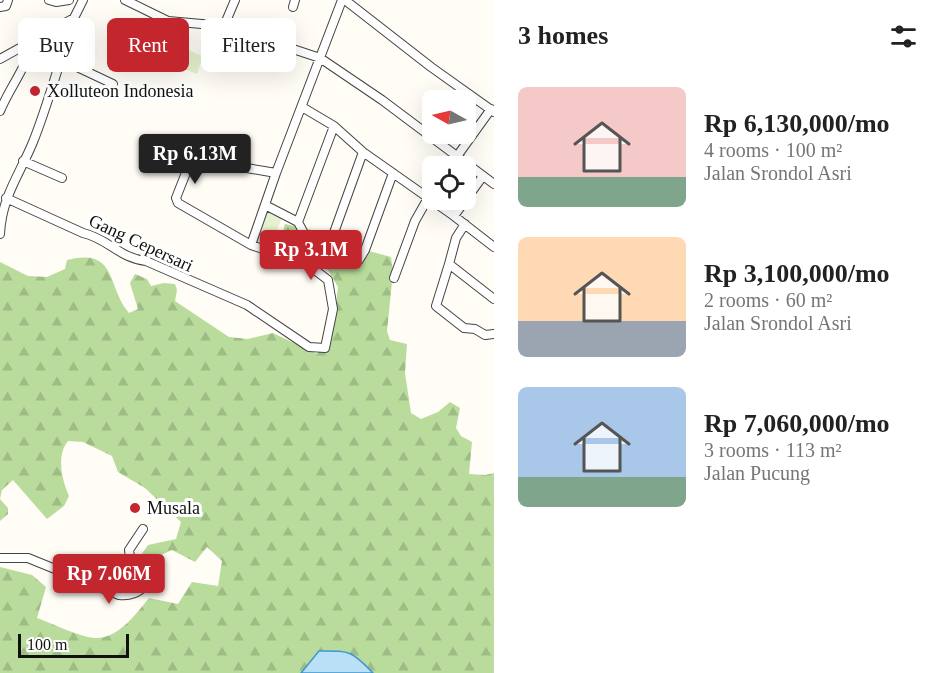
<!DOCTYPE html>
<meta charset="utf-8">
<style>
:root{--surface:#fff;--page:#f6f6f6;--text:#222;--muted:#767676;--accent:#c4262e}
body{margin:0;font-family:Georgia,serif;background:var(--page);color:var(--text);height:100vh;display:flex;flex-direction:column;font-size:22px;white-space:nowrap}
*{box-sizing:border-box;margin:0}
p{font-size:20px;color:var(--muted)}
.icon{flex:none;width:33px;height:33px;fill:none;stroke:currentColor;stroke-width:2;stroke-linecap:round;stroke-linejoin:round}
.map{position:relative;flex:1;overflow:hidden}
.panel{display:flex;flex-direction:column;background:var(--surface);width:450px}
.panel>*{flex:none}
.guide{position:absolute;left:18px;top:18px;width:386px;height:54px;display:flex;gap:12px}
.needle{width:39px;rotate:278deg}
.fabs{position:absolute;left:422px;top:90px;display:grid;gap:12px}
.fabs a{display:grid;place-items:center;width:54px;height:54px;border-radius:9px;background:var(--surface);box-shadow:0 6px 24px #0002;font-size:30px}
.scale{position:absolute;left:18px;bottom:15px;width:111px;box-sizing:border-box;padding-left:6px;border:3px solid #111;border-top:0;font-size:16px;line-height:21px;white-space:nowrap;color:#111;-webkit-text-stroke:4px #fff;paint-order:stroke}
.price{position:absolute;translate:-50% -51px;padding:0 14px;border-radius:6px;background:var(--accent);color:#fff;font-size:20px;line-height:39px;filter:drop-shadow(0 2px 3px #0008)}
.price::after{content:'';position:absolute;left:50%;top:36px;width:18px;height:14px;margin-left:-9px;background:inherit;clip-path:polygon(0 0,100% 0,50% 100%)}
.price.current{background:#222;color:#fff}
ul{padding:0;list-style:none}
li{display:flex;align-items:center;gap:18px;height:150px;padding:0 24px}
li span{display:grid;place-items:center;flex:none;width:168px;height:120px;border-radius:9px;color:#555}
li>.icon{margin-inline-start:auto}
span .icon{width:72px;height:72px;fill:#fffc;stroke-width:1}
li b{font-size:26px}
h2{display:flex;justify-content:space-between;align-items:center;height:72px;padding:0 24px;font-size:26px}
.chip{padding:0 21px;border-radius:9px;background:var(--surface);box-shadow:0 6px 24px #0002;font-size:21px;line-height:54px}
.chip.current{background:var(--accent);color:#fff}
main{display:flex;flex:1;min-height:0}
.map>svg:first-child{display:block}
.forest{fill:url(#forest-firs)}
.pitch{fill:#e6f2cf}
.water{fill:#b9e0f7;stroke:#3f96cf;stroke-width:1.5}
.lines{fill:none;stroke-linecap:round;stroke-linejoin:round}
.street-casing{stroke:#444;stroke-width:10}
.street{stroke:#fff;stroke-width:8}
.poi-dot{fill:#c4262e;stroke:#fff;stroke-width:2}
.labels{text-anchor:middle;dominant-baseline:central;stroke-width:6;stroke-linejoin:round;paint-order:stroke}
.poi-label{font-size:18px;fill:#111;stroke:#fff;text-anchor:start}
.street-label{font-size:18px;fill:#111;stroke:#fff}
</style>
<main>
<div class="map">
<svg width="494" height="673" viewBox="0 0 494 673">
<defs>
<pattern id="forest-firs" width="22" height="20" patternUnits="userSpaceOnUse" patternTransform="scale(1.5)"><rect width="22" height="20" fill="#b9dc9c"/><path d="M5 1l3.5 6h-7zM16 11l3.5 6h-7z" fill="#9ebc85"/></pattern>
</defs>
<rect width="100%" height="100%" fill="#fffdf5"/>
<!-- forest -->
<path class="forest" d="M 285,224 L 321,232 L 347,250 L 369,251 L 391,257 L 393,272 L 387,331 L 390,340 L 407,344 L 405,373 L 411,413 L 421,419 L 438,412 L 450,402 L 460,408 L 456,428 L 461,436 L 472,442 L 469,474 L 485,475 L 494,473 L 494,673 L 373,673 C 351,650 350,651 319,651 L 301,673 L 0,673 L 0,567 L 32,575 L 46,587 L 37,618 C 51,623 82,638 95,638 C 118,639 136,614 149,598 L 178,604 L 192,582 L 218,586 L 222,561 L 207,547 L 195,562 L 172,550 L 150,560 L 141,555 L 148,545 L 176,539 L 181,522 L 145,488 L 118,472 L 112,456 L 83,442 L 68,441 C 56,456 62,480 69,496 L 64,506 L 47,519 L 13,480 L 2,490 L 0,499 L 8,508 L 8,514 L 0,521 L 0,262 L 28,276 L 47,277 L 65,269 L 67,260 C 118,247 106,286 129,313 L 138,309 L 130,283 L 135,274 L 147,279 L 151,286 L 164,283 L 175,284 L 177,290 L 175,301 L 229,337 L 248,339 L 273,333 L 317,354 C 335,338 335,309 338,287 L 328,270 L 278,250 Z"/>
<!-- pitch -->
<path class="pitch" d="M 167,42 L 203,56 L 197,74 L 160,60 Z
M 267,209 L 283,215 L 271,246 L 255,240 Z"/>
<!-- water -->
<path class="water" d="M 319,651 C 350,651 351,650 373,673 L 301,673 Z"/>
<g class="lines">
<!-- street casing -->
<g class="street-casing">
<path id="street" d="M 49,0 L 56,2 L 69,0
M 125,0 L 168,21 L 224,26 L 320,58 L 382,100 L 494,184
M 345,0 L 431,67 L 494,112
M 0,7 L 6,6 L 8,0
M 293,7 L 295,0
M 224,26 L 235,0
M 0,59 L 74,18
M 60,59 L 113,84
M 302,107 L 334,126 L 363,152 L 454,216 L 483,176
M 0,111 C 10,87 27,67 32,42
M 23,161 L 62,178
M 450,166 L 491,109
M 6,198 L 83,233 C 109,239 119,258 146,261 L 247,305 L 309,347 L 325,348 L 333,309 L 328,280 L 307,264 L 251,245 L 178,203 L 176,198 L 191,160 L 194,159 L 276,173
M 265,205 L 298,222 L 310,245 L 354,262 L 359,260 L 365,250 L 393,173
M 454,216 L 494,247
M 298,222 L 334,126
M 465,224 L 456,238 L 449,264 L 494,299
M 0,234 C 2,196 19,176 33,142 C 49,102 60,59 74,18 L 83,0
M 251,245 L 276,173 L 342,0
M 327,252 L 363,152
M 449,264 L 436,306 L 464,328 L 475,329 L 485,335 L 494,334
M 394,278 L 415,221 L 432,191
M 0,558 L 28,558 L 119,595 C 137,597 151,586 149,568 L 130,557 L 129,550 L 143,529"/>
</g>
<!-- street -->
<use href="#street" class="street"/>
</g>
<!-- markers -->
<g class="poi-dot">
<circle cx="35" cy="91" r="6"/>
<circle cx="135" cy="508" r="6"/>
</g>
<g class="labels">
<!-- poi labels -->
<g class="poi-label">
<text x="47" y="91">Xolluteon Indonesia</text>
<text x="147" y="508">Musala</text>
</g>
<!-- street labels -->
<g class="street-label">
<text transform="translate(141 243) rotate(25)">Gang Cepersari</text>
</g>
</g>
</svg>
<div class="fabs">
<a><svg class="needle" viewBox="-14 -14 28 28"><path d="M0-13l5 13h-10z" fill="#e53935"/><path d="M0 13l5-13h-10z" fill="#767676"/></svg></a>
<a><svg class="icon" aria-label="locate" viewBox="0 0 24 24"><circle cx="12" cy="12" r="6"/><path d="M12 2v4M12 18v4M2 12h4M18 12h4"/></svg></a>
</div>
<div class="scale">100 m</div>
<b class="price current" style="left:195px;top:185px">Rp 6.13M</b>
<b class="price" style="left:311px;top:281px">Rp 3.1M</b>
<b class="price" style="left:109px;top:605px">Rp 7.06M</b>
<div class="guide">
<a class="chip">Buy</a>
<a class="chip current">Rent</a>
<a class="chip">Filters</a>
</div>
</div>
<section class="panel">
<h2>3 homes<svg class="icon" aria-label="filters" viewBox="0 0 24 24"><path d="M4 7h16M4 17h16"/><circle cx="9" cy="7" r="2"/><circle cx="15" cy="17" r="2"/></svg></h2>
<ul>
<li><span style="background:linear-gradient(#f6c9c9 75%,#7fa58c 0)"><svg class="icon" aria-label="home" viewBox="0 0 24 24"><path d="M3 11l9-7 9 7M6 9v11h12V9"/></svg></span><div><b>Rp 6,130,000/mo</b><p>4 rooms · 100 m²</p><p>Jalan Srondol Asri</p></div></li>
<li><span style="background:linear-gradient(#ffd9b3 70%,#9aa5b1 0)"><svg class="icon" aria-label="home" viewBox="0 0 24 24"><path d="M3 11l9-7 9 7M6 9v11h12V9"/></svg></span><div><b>Rp 3,100,000/mo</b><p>2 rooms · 60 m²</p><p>Jalan Srondol Asri</p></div></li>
<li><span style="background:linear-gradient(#a9c7e8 75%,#7fa58c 0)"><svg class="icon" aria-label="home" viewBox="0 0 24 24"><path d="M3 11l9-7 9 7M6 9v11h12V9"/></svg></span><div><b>Rp 7,060,000/mo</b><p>3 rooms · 113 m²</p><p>Jalan Pucung</p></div></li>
</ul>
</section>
</main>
